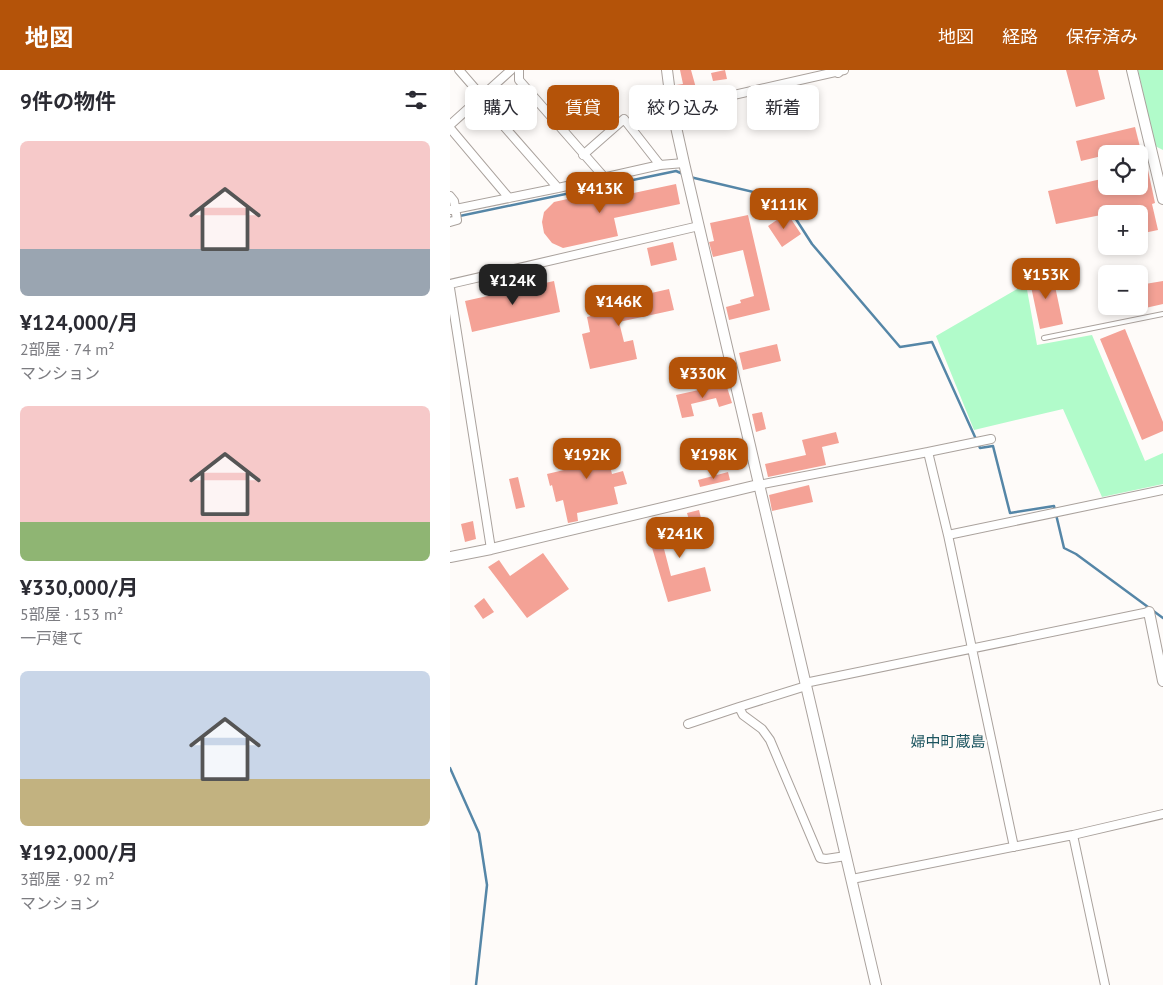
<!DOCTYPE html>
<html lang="ja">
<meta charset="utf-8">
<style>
:root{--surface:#fff;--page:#f7f7f7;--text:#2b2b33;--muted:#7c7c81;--accent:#b45309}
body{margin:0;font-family:"PT Sans","Noto Sans JP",sans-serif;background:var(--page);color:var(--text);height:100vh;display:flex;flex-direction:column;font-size:19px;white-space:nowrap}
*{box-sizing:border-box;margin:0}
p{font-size:16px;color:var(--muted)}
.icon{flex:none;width:28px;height:28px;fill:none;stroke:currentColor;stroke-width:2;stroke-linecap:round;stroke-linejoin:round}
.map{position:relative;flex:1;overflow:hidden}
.panel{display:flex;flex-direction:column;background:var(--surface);width:450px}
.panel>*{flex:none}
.banner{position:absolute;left:15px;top:15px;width:475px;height:45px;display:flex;gap:10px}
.controls{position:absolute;left:648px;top:75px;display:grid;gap:10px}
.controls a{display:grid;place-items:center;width:50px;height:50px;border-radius:8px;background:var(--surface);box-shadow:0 2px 8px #0003;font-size:25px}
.price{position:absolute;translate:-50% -42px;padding:0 11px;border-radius:10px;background:var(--accent);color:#fff;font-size:16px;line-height:32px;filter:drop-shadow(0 1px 2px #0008)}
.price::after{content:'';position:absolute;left:50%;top:30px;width:15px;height:11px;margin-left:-8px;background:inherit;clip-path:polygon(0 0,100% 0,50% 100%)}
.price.active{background:#222;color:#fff}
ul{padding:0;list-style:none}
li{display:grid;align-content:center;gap:10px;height:265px;padding:0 20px}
li span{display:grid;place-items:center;height:155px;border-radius:8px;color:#555}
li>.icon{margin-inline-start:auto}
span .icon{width:90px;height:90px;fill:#fffc;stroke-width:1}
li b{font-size:21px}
h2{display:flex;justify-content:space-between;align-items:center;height:60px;padding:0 20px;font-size:21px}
.tag{padding:0 18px;border-radius:8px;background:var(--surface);box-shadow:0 2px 8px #0003;font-size:18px;line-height:45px}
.tag.active{background:var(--accent);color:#fff}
header{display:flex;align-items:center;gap:30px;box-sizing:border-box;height:70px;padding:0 25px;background:var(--accent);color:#fff}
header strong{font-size:24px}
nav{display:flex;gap:28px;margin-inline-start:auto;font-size:18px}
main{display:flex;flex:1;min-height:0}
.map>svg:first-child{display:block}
.green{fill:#b1fbca}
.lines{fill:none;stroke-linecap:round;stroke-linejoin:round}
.stream{stroke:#5586a7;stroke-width:2.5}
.building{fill:#f4a296}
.service-casing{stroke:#aaa29d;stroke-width:6}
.minor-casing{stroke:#aaa29d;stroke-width:10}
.tertiary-casing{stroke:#aaa29d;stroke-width:12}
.service{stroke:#fff;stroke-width:4}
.minor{stroke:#fff;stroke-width:8}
.tertiary{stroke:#fff;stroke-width:10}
.labels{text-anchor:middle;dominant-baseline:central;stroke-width:4.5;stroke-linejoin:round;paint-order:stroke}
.neighbourhood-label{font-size:15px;fill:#1d5560;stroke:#fefbf9}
</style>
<header>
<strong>地図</strong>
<nav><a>地図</a><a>経路</a><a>保存済み</a></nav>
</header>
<main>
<section class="panel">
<h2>9件の物件<svg class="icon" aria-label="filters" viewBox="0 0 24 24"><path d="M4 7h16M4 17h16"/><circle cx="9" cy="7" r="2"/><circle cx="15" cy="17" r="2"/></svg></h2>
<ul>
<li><span style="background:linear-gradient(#f6c9c9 70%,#9aa5b1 0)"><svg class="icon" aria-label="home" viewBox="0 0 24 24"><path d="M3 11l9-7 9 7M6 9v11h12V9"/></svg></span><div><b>¥124,000/月</b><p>2部屋 · 74 m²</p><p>マンション</p></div></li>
<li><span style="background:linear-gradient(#f6c9c9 75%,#8fb573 0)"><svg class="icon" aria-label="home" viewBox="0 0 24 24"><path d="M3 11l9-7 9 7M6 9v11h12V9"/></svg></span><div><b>¥330,000/月</b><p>5部屋 · 153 m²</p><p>一戸建て</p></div></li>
<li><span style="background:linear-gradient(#c9d6e8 70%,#c2b280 0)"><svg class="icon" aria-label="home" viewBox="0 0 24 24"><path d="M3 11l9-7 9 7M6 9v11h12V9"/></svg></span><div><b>¥192,000/月</b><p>3部屋 · 92 m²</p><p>マンション</p></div></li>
</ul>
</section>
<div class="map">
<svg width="713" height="915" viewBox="0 0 713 915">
<rect width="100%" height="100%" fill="#fefbf9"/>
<!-- green -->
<path class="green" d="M 688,0 L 713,0 L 713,80 L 705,76 Z
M 576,214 L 587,275 L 642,265 L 695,391 L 713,383 L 713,414 L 652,427 L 613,339 L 524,360 L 486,266 Z"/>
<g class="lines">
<!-- stream -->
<path class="stream" d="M 240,107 L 333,129 L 362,174 L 450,277 L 482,272 L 530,378 L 543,376 L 560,443 L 604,436 L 614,478 L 626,484 L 713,548
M 0,148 L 226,101 L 233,104
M 0,698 L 29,763 L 37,815 L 26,915"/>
</g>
<!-- building -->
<path class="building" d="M 230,0 L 241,0 L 246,18 L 237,21 L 239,28 L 230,30 L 226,15 L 233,14 Z
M 275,0 L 277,9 L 263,11 L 261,3 Z
M 616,0 L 648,0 L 655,29 L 626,37 Z
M 245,40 L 250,57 L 239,60 L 235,43 Z
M 685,57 L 690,77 L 663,84 L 656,84 L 656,85 L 631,91 L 626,71 Z
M 698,100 L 705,133 L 702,134 L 708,160 L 689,164 L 689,144 L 656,144 L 606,154 L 598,121 L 656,108 L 656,116 L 689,116 L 689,102 Z
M 226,114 L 230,134 L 164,148 L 168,166 L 113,178 L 102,173 L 94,163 L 92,152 L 94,142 L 104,132 L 158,120 L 160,128 Z
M 337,143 L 351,164 L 332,177 L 318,156 Z
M 298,145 L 320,240 L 279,250 L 276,237 L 291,233 L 290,230 L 304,226 L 293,180 L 263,187 L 259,172 L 264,171 L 260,153 Z
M 223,172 L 227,190 L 201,196 L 197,178 Z
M 602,202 L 613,254 L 590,259 L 579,207 Z
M 104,211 L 110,242 L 22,262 L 15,231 Z
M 713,211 L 713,234 L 691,239 L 689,229 L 689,215 Z
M 219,219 L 224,240 L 169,252 L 174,272 L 183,270 L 187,289 L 140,299 L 132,264 L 140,262 L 137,247 L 141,246 L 139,237 Z
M 675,259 L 713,352 L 713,361 L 692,370 L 650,269 Z
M 327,274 L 331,291 L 293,300 L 289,283 Z
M 261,287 L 264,300 L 222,310 L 219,297 Z
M 276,314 L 282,333 L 269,337 L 266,328 L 241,334 L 244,346 L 232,348 L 226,325 Z
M 312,342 L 316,359 L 306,362 L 302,344 Z
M 386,362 L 389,373 L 372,377 L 376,395 L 318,407 L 315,394 L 356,385 L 352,370 Z
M 285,368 L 291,390 L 271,395 L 266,373 Z
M 165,370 L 169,382 L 157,385 L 162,404 L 173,401 L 177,414 L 164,417 L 168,434 L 127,443 L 128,451 L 118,453 L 113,430 L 106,432 L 102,415 L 100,416 L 97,404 L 114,400 L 110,383 Z
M 278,402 L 280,410 L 250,417 L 248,410 Z
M 68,407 L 75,437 L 66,439 L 59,409 Z
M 359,415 L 363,432 L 322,441 L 319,425 Z
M 249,440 L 255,464 L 213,475 L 221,506 L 255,497 L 261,521 L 218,532 L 198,464 L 210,461 L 209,458 L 239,450 L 237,443 Z
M 23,451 L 26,469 L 15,472 L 11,454 Z
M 93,483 L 119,519 L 77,548 L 38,497 L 49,490 L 60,506 Z
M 34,528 L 44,542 L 33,549 L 24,536 Z"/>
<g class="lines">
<!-- service casing -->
<g class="service-casing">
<path id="service" d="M 594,268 L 713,244"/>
</g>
<!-- minor casing -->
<g class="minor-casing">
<path id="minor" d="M 9,0 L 29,23 L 30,29 L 108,118
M 69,0 L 69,10 L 154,107
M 222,39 L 394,0
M 0,55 L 61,0
M 0,58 L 59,128
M 133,85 L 174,49 L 210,95
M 0,126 L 4,131 L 7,150 L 0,152
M 0,140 L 108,118 L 210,95 L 234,93
M 0,214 L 249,156
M 0,218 L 41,479
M 478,382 L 541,369
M 308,415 L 478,382 L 498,465 L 564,777
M 498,465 L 713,420
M 355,613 L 699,542
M 356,616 L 289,637 L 293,645 L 312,659 L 320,670 L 370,788 L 376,789 L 396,786
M 238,654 L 289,637
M 623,765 L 655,915
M 402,809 L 623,765 L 713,744"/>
</g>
<!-- tertiary casing -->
<g class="tertiary-casing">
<path id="tertiary" d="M 217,0 L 222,39 L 234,93 L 426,915
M 387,0 L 388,2
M 682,0 L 713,129
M 0,487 L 41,479 L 308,415
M 699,542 L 713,611"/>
</g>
<!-- service -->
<use href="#service" class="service"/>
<!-- minor -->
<use href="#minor" class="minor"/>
<!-- tertiary -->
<use href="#tertiary" class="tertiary"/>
</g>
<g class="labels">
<!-- neighbourhood labels -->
<g class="neighbourhood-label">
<text x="498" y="671">婦中町蔵島</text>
</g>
</g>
</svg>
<div class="controls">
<a><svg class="icon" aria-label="locate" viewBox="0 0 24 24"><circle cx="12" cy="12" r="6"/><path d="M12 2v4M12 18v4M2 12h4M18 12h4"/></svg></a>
<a>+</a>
<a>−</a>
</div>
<b class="price" style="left:150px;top:144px">¥413K</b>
<b class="price" style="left:334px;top:160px">¥111K</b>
<b class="price" style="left:596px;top:230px">¥153K</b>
<b class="price active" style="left:63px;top:236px">¥124K</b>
<b class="price" style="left:169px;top:257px">¥146K</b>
<b class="price" style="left:253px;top:329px">¥330K</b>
<b class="price" style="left:137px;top:410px">¥192K</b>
<b class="price" style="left:264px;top:410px">¥198K</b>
<b class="price" style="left:230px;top:489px">¥241K</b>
<div class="banner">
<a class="tag">購入</a>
<a class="tag active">賃貸</a>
<a class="tag">絞り込み</a>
<a class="tag">新着</a>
</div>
</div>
</main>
